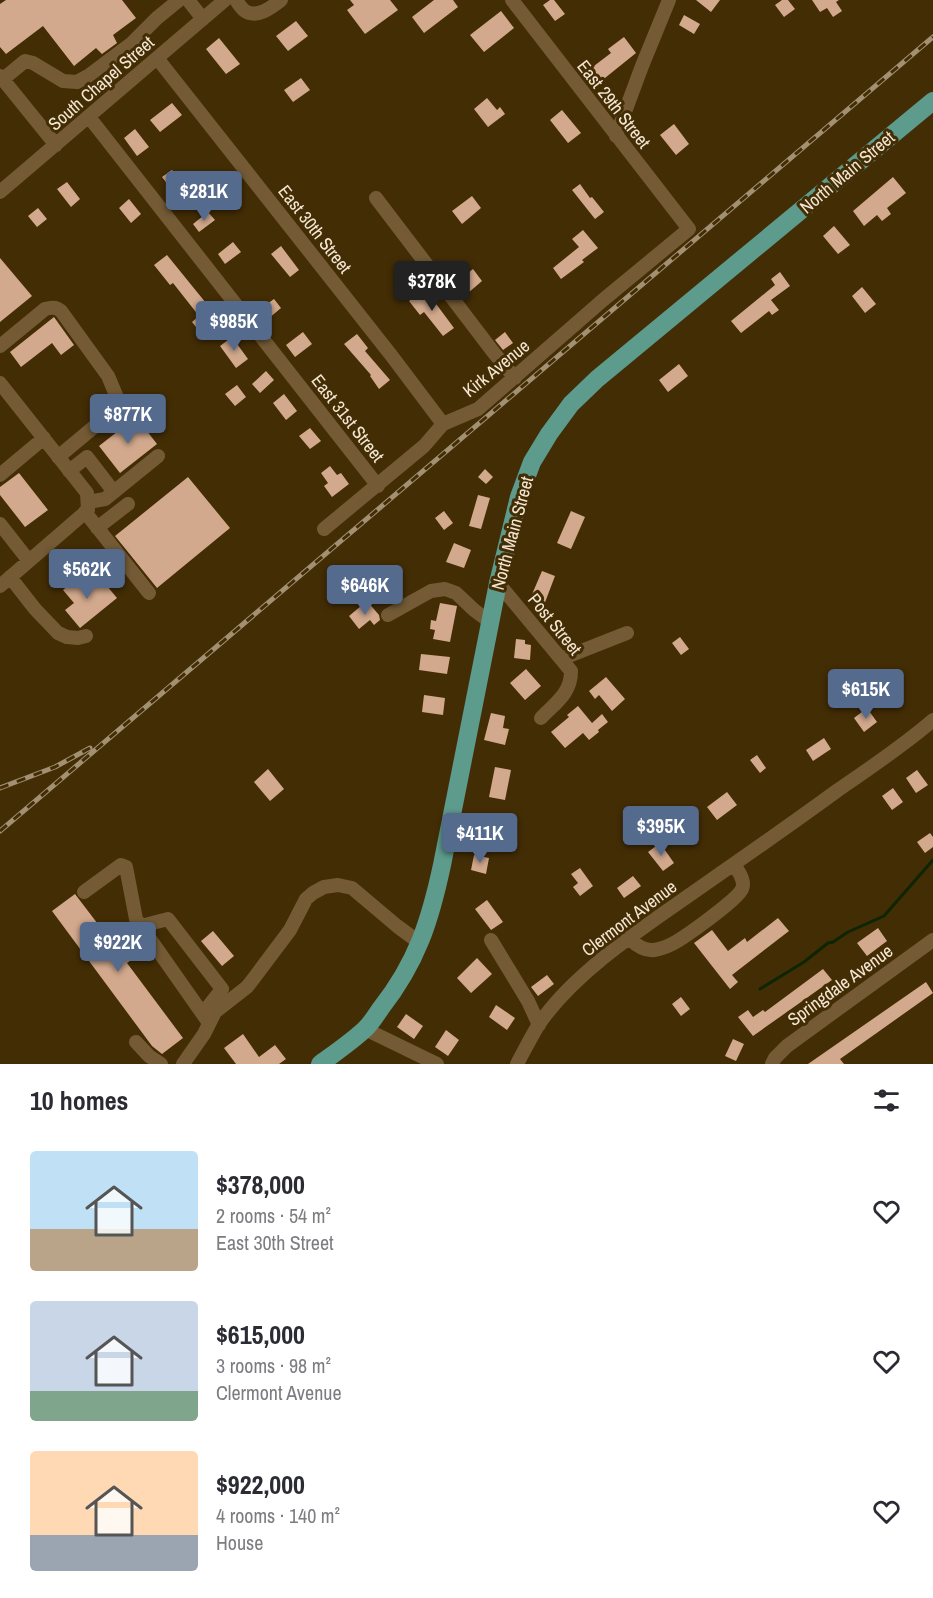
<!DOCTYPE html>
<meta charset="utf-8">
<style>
:root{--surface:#fff;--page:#f7f7f7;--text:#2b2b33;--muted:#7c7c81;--accent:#556b8d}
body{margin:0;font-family:"Archivo Narrow",sans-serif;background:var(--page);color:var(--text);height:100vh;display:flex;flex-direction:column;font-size:22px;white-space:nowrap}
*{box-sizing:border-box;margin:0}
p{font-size:20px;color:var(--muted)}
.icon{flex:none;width:33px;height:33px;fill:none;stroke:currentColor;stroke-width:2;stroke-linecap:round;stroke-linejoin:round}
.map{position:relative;height:1064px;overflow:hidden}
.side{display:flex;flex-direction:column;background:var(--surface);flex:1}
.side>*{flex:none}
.price{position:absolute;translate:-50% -51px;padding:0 14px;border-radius:6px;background:var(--accent);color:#fff;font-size:20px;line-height:39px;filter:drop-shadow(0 2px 3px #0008)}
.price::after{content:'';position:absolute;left:50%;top:36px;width:18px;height:14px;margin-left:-9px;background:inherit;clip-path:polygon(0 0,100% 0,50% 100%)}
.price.current{background:#222;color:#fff}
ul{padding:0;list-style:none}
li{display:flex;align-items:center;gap:18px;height:150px;padding:0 30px}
li span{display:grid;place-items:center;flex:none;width:168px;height:120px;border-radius:6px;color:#555}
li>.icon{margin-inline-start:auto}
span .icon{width:72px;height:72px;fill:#fffc;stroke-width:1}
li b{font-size:26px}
h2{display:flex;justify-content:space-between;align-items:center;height:72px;padding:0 30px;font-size:26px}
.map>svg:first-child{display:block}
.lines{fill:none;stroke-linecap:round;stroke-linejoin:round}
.stream{stroke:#0e2502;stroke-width:3}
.building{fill:#d2a98d}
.minor{stroke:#745b36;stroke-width:14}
.major{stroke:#5d9b8d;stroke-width:18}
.rail-casing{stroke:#a29073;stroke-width:5}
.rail{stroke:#432d05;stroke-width:3;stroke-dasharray:9;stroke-linecap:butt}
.labels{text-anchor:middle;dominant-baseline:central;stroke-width:6;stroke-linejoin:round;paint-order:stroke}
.street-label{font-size:18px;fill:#f4e6d2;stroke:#432d05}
</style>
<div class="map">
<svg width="933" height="1064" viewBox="0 0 933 1064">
<rect width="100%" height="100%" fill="#432d05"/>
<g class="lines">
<!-- stream -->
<path class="stream" d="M 760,989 L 804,962 L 828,943 L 833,942 L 848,932 L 884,916 L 933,860"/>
</g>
<!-- building -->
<path class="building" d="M 6,0 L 122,0 L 136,18 L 113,35 L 117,43 L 102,54 L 96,48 L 74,66 L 43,26 L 6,54 L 0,47 L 0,4 Z
M 350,0 L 390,0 L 398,10 L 365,34 L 347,10 L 354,5 Z
M 434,0 L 453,0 L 458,7 L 424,33 L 412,17 Z
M 550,0 L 554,0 L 565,14 L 555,21 L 543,5 Z
M 696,0 L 720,0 L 711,12 Z
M 782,0 L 788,0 L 795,9 L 784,17 L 775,5 Z
M 812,0 L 839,0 L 836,2 L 842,11 L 833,17 L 827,8 L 820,12 Z
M 501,11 L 514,28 L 484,52 L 470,35 Z
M 684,15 L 700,24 L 694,34 L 679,25 Z
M 296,21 L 308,36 L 288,51 L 276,36 Z
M 624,37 L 636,53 L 600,82 L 590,69 L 611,53 L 608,49 Z
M 219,38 L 240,64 L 226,74 L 206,49 Z
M 301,78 L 310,90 L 293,102 L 284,90 Z
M 487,98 L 497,110 L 500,107 L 505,114 L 488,127 L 474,109 Z
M 172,103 L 182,115 L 160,132 L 150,120 Z
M 562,110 L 581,133 L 568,143 L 550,120 Z
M 674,124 L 689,144 L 676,155 L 660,135 Z
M 135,129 L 149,147 L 137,156 L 124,138 Z
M 172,170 L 185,187 L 175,194 L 162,177 Z
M 222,171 L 232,183 L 221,191 L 212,179 Z
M 893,177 L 906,193 L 887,208 L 891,214 L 882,221 L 877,215 L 864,226 L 853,211 Z
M 67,182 L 80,199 L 71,207 L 57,189 Z
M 580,184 L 590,198 L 592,197 L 604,212 L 595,219 L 572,190 Z
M 472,196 L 481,208 L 462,224 L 452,211 Z
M 129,199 L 141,214 L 131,223 L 119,208 Z
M 38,208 L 47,219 L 37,227 L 28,216 Z
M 208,212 L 215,220 L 199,232 L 193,224 Z
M 834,226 L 850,245 L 838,254 L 823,236 Z
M 583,230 L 598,248 L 582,260 L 584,262 L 561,279 L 553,268 L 579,247 L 572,239 Z
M 233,242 L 241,252 L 225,264 L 218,254 Z
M 281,246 L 299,270 L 290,277 L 271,254 Z
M 167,255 L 210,308 L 211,307 L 219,317 L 200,332 L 192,322 L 199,316 L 173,283 L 170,285 L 154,265 Z
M 0,258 L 32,296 L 0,322 Z
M 473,269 L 482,281 L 468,293 L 458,281 Z
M 780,272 L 790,286 L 771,300 L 779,310 L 772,315 L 769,311 L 741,333 L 731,321 L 775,285 L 771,279 Z
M 862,287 L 876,304 L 865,313 L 852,296 Z
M 425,289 L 454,328 L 443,336 L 424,312 L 420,315 L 409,301 Z
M 274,299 L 281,308 L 268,319 L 260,309 Z
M 54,317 L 74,345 L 61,355 L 52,343 L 21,367 L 10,352 Z
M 303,332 L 312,344 L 295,357 L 286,345 Z
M 505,332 L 513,343 L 503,350 L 495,340 Z
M 357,334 L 368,348 L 365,351 L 390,380 L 379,389 L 370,376 L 371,375 L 344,344 Z
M 232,337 L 248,359 L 236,368 L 220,346 Z
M 679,364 L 688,376 L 668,392 L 659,380 Z
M 266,371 L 274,380 L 260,393 L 252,384 Z
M 237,385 L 246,397 L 235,406 L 225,394 Z
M 284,394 L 297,411 L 286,420 L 273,403 Z
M 136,417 L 157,444 L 120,473 L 99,446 Z
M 310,428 L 321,441 L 310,449 L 299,436 Z
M 330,466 L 337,475 L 341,473 L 349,484 L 332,497 L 324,486 L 328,483 L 321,473 Z
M 485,469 L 493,477 L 486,484 L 478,477 Z
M 19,473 L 48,510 L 25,527 L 0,495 L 0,487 Z
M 188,477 L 230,528 L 157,588 L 115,536 Z
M 478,495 L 490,498 L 481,529 L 469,526 Z
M 444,511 L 453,523 L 444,530 L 435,518 Z
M 571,511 L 585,517 L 571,549 L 557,543 Z
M 454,543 L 471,550 L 464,568 L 446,562 Z
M 542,571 L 555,576 L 544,605 L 530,599 Z
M 82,574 L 92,588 L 102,580 L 117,598 L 80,628 L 65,610 L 74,603 L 63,590 Z
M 367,601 L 379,615 L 380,620 L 374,625 L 370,620 L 359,629 L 349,616 Z
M 440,603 L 457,606 L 450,642 L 433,639 L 435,630 L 430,629 L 431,620 L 436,621 Z
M 680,637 L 689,649 L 681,655 L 672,643 Z
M 516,639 L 525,640 L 525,644 L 531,645 L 530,660 L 514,658 Z
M 421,654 L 450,657 L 447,674 L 419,670 Z
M 526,669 L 541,686 L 525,700 L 510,683 Z
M 606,677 L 625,699 L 612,711 L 599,695 L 595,699 L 589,691 Z
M 424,695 L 445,698 L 443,715 L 422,712 Z
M 578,706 L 592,723 L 602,714 L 608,722 L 598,730 L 599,732 L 589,740 L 583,733 L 565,748 L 551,732 L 569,717 L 567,715 Z
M 867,708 L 877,722 L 864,732 L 854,718 Z
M 491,713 L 505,716 L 503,728 L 509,729 L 505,745 L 484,740 Z
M 824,738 L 831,749 L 813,761 L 806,750 Z
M 757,755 L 766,768 L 760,773 L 750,760 Z
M 495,767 L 511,770 L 505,800 L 489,797 Z
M 268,769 L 284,789 L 270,801 L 254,782 Z
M 917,770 L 928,785 L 916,793 L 906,778 Z
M 893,788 L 903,802 L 892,810 L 882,796 Z
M 727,792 L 737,805 L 717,820 L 707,807 Z
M 482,822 L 504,829 L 499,845 L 478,838 Z
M 930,833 L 933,837 L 933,847 L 925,853 L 917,842 Z
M 660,843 L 674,863 L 663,871 L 648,852 Z
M 474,855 L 489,858 L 486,874 L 471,870 Z
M 580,868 L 593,886 L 580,896 L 573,887 L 578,883 L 571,874 Z
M 633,876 L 641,886 L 624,898 L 617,888 Z
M 75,894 L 120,953 L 139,939 L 146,949 L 127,963 L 183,1038 L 162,1054 L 152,1046 L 52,911 Z
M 487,900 L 503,922 L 491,930 L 475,909 Z
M 778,918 L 789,931 L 732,975 L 738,982 L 730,989 L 694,943 L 712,930 L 728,951 L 745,938 L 747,942 Z
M 878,928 L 887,941 L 867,956 L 857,943 Z
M 213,931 L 234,956 L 222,966 L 201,941 Z
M 477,958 L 492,974 L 471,993 L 457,978 Z
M 823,969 L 832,980 L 753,1036 L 738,1017 L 748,1010 L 753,1017 L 763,1010 L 765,1012 Z
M 547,975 L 554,984 L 538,996 L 531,987 Z
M 926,982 L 933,993 L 840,1059 L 844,1064 L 808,1064 Z
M 681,997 L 690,1009 L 681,1016 L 672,1004 Z
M 496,1005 L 515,1018 L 507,1030 L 489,1017 Z
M 406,1014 L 423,1026 L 414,1039 L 397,1027 Z
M 446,1030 L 459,1040 L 448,1056 L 435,1047 Z
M 243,1034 L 259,1057 L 275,1045 L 286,1059 L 279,1064 L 236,1064 L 224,1048 Z
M 733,1039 L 744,1044 L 736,1061 L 725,1056 Z"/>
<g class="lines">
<!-- minor -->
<path class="minor" d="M 188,0 L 203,19
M 236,0 C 238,3 242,9 245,11 C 257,19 272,7 281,0
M 157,58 L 391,355 L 443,424
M 0,76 L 56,145
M 3,79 L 25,61 L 33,63 L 63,81 L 77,82 L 88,76 L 132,43 L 157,18 L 179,0
M 89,117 L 378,486
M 616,136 L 642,66 L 669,0
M 0,192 L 225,0
M 376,198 L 494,353 L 515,378
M 0,346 L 45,309 C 52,307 56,307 61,311 L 108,376 L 116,395 L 116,405 L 112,412 L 58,457
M 0,383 L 87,493 L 88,510 L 0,586
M 69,471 L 87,457 L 114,492
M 0,475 L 44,438
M 88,502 L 105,499 L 158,456
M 85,512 L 149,593
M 0,524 L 29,561
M 97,528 L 128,504
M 324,529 L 424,446 L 443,424 L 478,409 L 603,300 L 689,229 L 512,0
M 10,577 L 35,609 L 58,633 L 67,637 L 78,638 L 86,636
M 498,583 L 571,671 C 571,694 555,703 541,718
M 388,615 L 431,591 L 445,589 L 456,593 L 474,610 L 490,622
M 561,659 L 627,633
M 84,892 L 121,865 L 126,867 L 136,919 L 209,1023
M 141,926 L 168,919 L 222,989 L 203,1013
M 630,939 C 636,945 645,951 654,950 C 661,949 666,947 672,944 C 684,938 737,900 742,889 C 746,881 738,871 734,864
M 491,940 L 528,1001 L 539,1025
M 365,1029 L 437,1064
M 136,1042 L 149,1056 L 161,1064
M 183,1064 L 204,1034 L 215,1012 L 247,987 L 254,978 L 290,930 L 306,899 L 313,893 L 324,887 L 338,885 L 352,888 L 397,926 L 420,943
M 517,1064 C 524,1051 531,1037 539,1024 C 576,970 647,925 701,887 C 747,855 793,823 838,790 C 870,768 903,746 933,720
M 772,1064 L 775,1058 L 787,1046 L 933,940"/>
<!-- major -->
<path class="major" d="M 320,1064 C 335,1053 351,1042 364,1030 C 371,1024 376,1015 381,1008 C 417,962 430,921 442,865 L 498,583 L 519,497 L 532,462 L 549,434 L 571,404 L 597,379 L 933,101"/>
<!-- rail casing -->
<g class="rail-casing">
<path id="rail" d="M 0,788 L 55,767 L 90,748
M 0,831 L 933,37"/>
</g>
<!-- rail -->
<use href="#rail" class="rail"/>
</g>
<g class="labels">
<!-- street labels -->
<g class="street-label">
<text transform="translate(101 83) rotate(-41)">South Chapel Street</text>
<text transform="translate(614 104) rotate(52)">East 29th Street</text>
<text transform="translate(847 172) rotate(-40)">North Main Street</text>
<text transform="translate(315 229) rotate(52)">East 30th Street</text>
<text transform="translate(496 368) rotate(-39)">Kirk Avenue</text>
<text transform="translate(348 418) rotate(52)">East 31st Street</text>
<text transform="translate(512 533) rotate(-75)">North Main Street</text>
<text transform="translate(555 624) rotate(51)">Post Street</text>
<text transform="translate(629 918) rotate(-37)">Clermont Avenue</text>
<text transform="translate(840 985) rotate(-36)">Springdale Avenue</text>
</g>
</g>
</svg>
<b class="price" style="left:204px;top:222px">$281K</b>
<b class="price current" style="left:432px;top:312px">$378K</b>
<b class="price" style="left:234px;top:352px">$985K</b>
<b class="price" style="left:128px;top:445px">$877K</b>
<b class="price" style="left:87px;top:600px">$562K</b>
<b class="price" style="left:365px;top:616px">$646K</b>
<b class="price" style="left:866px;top:720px">$615K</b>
<b class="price" style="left:661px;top:857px">$395K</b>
<b class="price" style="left:480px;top:864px">$411K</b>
<b class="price" style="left:118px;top:973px">$922K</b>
</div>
<section class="side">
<h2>10 homes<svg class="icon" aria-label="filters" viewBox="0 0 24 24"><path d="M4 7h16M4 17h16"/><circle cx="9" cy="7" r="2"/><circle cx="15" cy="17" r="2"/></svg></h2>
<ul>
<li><span style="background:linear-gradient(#bfe0f5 65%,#b9a48a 0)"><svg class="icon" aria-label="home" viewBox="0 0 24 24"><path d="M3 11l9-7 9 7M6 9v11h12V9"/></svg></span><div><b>$378,000</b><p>2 rooms · 54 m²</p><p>East 30th Street</p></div><svg class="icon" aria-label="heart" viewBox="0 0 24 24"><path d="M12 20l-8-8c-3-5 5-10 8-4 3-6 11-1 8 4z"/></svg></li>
<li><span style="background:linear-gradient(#c9d6e8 75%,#7fa58c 0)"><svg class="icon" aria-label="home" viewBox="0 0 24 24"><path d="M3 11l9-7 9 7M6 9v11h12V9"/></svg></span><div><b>$615,000</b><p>3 rooms · 98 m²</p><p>Clermont Avenue</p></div><svg class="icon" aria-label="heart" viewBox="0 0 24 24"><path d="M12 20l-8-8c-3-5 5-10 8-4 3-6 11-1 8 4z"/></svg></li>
<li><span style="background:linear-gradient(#ffd9b3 70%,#9aa5b1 0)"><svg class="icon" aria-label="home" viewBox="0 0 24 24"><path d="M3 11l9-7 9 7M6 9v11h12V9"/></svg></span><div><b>$922,000</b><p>4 rooms · 140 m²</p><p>House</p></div><svg class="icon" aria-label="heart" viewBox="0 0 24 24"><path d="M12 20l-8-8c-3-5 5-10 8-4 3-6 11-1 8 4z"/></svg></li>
</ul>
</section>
